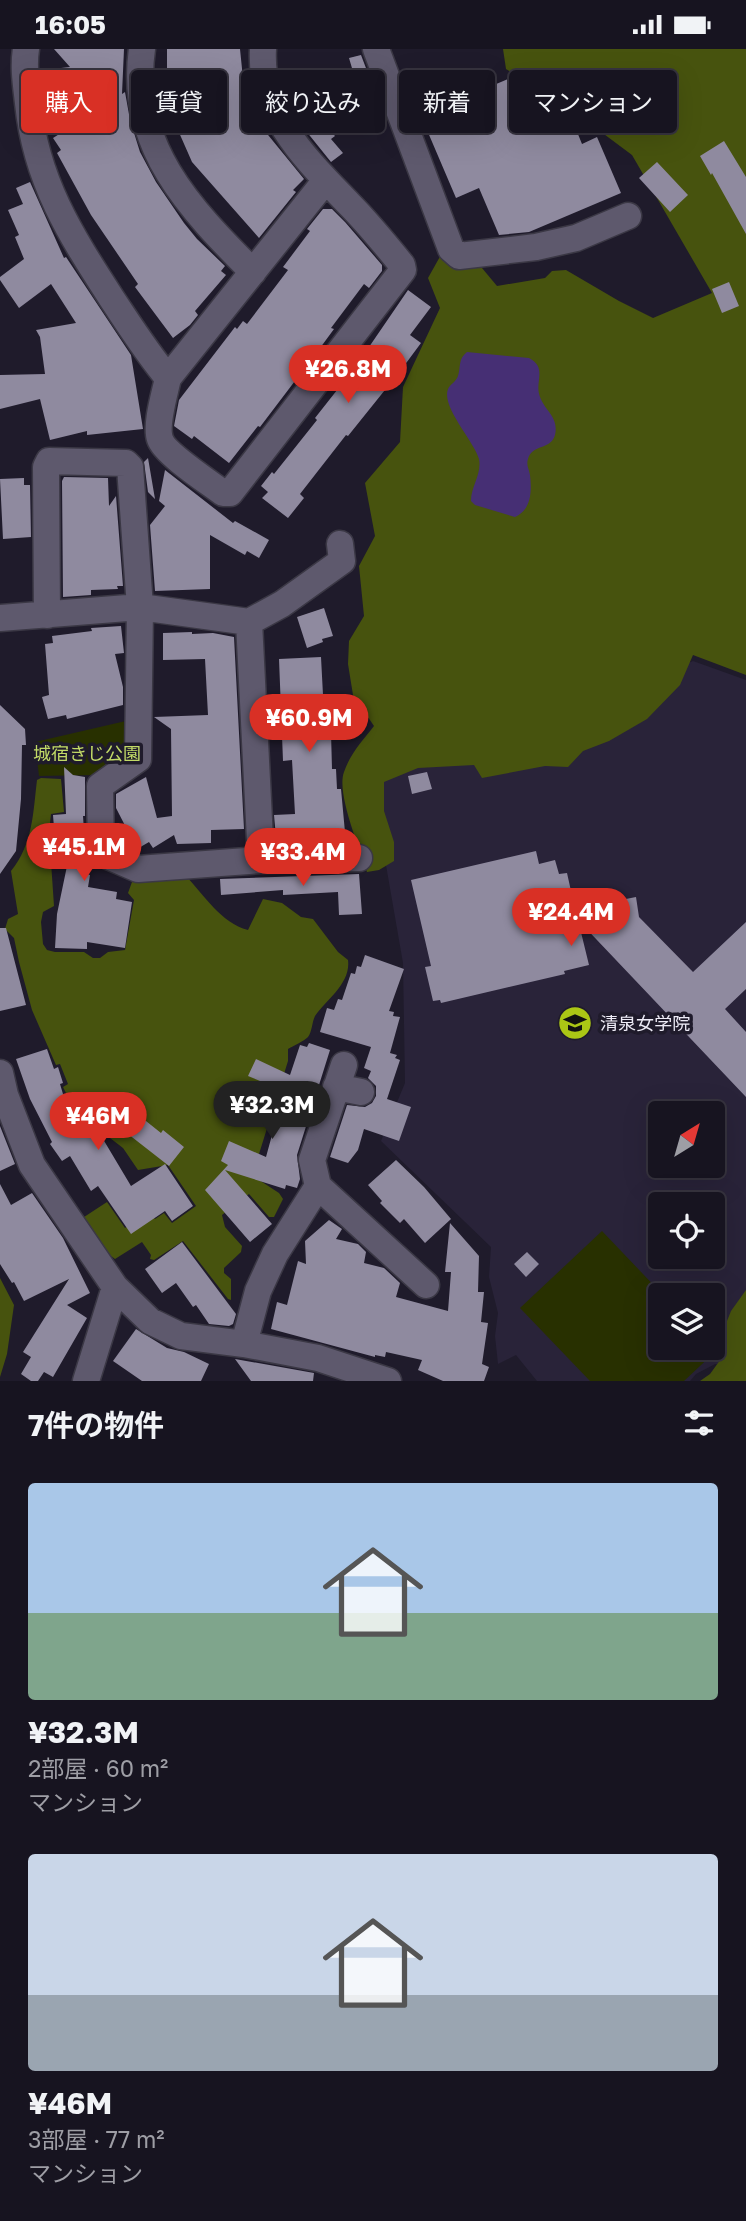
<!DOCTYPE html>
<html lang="ja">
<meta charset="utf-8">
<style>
:root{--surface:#171420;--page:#201d29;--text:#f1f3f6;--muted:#9e9ea5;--line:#36333e;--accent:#d93025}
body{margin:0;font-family:"Golos Text","Noto Sans JP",sans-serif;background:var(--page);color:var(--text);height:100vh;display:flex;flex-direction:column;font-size:26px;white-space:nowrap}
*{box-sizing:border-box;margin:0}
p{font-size:23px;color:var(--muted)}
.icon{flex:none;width:38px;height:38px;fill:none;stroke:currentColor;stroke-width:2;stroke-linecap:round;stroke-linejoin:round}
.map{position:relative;height:1332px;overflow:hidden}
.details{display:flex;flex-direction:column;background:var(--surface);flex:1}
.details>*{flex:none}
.top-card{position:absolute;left:21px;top:21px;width:705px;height:63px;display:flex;gap:14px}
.needle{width:46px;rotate:37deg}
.fabs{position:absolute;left:648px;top:1052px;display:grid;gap:14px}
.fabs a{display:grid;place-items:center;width:77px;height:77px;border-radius:7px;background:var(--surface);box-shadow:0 7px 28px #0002,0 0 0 2px var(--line);font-size:35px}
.price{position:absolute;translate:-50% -60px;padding:0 16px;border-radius:24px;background:var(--accent);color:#fff;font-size:23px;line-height:46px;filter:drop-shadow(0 2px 4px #0008)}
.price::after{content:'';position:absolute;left:50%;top:42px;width:21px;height:16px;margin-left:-10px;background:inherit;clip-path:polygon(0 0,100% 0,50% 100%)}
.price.on{background:#222;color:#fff}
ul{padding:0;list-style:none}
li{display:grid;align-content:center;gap:14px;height:371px;padding:0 28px}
li span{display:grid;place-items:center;height:217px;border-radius:7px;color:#555}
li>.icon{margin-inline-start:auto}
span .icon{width:126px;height:126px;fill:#fffc;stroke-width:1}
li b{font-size:30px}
h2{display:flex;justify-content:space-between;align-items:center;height:84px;padding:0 28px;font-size:30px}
.tag{padding:0 24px;border-radius:7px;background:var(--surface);box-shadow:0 7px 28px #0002,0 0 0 2px var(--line);font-size:24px;line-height:63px}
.tag.on{background:var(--accent);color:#fff}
.status{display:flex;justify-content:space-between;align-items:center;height:49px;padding:0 35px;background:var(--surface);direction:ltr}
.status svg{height:19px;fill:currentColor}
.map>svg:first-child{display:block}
.built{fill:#292339;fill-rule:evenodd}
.green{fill:#283000}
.forest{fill:#47530e}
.water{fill:#462f74}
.building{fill:#8f8a9f}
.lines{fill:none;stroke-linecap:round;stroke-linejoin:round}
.minor-casing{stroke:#3b3845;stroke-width:29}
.minor{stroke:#5e596d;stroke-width:26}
.labels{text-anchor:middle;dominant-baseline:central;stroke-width:7;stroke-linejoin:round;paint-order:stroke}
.park-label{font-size:18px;fill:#c2da67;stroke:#1f1b2b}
.poi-label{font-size:18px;fill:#eeecf7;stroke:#1f1b2b;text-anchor:start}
</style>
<div class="status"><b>16:05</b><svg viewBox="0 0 49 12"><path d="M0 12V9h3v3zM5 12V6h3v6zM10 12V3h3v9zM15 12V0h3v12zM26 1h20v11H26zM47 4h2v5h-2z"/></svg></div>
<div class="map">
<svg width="746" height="1332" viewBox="0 0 746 1332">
<rect width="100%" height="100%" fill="#1f1b2b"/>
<!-- built -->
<path class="built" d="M 693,612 L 746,631 L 746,1300 L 730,1317 L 715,1315 L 696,1325 L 690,1332 L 537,1332 L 516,1306 L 498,1315 L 495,1287 L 498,1264 L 489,1228 L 491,1198 L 381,1092 L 405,1034 L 403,914 L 370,724 L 529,688 ZM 660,1064 L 712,1064 L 712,1116 L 660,1116 ZM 660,1155 L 712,1155 L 712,1208 L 660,1208 ZM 660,1246 L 712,1246 L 712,1298 L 660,1298 Z"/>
<!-- green -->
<path class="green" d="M 130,671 L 127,704 L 96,726 L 39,727 L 35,693 Z
M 602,1182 L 663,1246 L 660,1246 L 660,1298 L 712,1298 L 716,1302 L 684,1332 L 590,1332 L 520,1259 Z"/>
<!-- forest -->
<path class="forest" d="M 503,0 L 746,0 L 746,626 L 693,606 L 680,636 L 647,670 L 609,692 L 583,702 L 568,718 L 545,717 L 482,729 L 474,716 L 418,719 L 384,733 L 384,762 L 394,793 L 394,812 L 379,821 L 367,823 C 360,800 336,744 344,723 C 350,705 363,691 374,677 L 353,646 L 348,615 L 349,592 L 364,567 L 359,517 L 375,487 L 365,434 L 400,393 L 403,338 L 440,259 L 428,229 L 442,204 L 482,219 L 497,237 L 545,229 L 552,222 L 566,221 L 619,252 L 653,269 L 712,244 L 632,106 L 569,59 L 506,20 Z
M 41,729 L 61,730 L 64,763 L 51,765 L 49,783 L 54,857 L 43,863 L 41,873 L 43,895 L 47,901 L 55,903 L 84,903 L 93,909 L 100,909 L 108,903 L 125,901 L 134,851 L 128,844 L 132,833 L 137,830 L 186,827 C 204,846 221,874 248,881 L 263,850 L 282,854 L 301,868 L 313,870 L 338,903 L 348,911 C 351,934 327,950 315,967 C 312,973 312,983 308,988 C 304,992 293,997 288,1000 L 288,1012 L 259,1105 L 256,1129 L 279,1144 L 283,1150 L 274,1168 L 269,1168 L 249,1145 L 222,1166 L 225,1178 L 242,1197 L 241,1203 L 224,1219 L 224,1224 L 231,1230 L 231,1251 L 228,1250 L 183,1192 L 154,1211 L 150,1210 L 151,1206 L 142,1193 L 115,1210 L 111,1207 L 81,1170 L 107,1153 L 125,1179 L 149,1163 L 155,1170 L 164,1164 L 172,1174 L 196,1157 L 168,1116 L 138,1121 L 123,1099 L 75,1062 L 63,1038 L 68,1035 L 60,1015 L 56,1016 L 32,961 L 19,913 L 14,889 L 5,880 L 8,870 L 18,865 L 11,822 C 33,795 33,764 37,731 Z
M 0,1229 L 14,1256 L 7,1305 L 0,1328 Z
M 746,1241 L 746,1332 L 700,1332 L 710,1325 L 726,1303 L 723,1282 L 731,1262 Z"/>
<!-- water -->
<path class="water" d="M 467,303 L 529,309 C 548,319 534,333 540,348 C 545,362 559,368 555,386 C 551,401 532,395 528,410 C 526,416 529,420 530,426 C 532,443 531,461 515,468 L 475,456 L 471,452 C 471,437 482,425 479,410 C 474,392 441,358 448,340 C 450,335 456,333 458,327 C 461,317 458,310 467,303 Z"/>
<!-- building -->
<path class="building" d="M 54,0 L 124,0 L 122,45 L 125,43 L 130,71 L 140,103 L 156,133 L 184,174 L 197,190 L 225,217 L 221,222 L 226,226 L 195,262 L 198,266 L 190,276 L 173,289 L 135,238 L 138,235 L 91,166 L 57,104 L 61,101 L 53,89 L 115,50 L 52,56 L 51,46 L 45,47 L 42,26 L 53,25 L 52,20 L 70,18 Z
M 167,0 L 240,0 L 246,59 L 304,130 L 293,141 L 296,143 L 259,189 L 192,113 L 170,63 L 160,63 L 157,38 L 167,38 Z
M 361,6 L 377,48 L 362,53 L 349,9 Z
M 305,29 L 322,60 L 315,64 L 335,87 L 331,90 L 343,104 L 331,113 L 302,77 L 284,41 L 282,33 L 284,31 L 289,37 Z
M 508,30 L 519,57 L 543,47 L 555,74 L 571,68 L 582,95 L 597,88 L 621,144 L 529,183 L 499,186 L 479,139 L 456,149 L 421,67 Z
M 724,92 L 746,128 L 746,185 L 712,124 L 711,126 L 700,107 Z
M 657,113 L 688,146 L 670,163 L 639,129 Z
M 30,133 L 64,209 L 66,208 L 131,306 L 143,380 L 87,386 L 87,382 L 50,391 L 40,350 L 0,360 L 0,326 L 45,325 L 40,288 L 36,281 L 76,274 L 51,235 L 19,259 L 0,231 L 0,228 L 24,210 L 15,188 L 19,186 L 8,161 L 23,155 L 16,139 Z
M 323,160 L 332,160 L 345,173 L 382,216 L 382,222 L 369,239 L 364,235 L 331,279 L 334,280 L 323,295 L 260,378 L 258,377 L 229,414 L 194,387 L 192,390 L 174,377 L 179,351 L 235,278 L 237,280 L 243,272 L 247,275 L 288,221 L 283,218 L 310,182 L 307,180 Z
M 729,233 L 739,257 L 722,264 L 712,240 Z
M 408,241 L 431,258 L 410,286 L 421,294 L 401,321 L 348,387 L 346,386 L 300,445 L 304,449 L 288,469 L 262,449 L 268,443 L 261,437 L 272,423 L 274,425 L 317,371 L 315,369 L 356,317 Z
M 148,409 L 155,450 L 148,443 L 144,413 Z
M 165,421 L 233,474 L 235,472 L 269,491 L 259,509 L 247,502 L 245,506 L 210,486 L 210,540 L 155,542 L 150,476 L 165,457 L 159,452 Z
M 64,428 L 108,429 L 109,457 L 116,447 L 123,537 L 117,537 L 118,540 L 91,541 L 91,546 L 63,548 L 62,432 Z
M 24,429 L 24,436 L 30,436 L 31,488 L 3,490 L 0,430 Z
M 324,559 L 333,587 L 322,590 L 323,593 L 307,599 L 297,568 Z
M 121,577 L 124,604 L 115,605 L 123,638 L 123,656 L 67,670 L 66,666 L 48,670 L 42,648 L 49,646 L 45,595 L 53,594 L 52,587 L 92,582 L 91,579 Z
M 192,583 L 192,585 L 213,584 L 234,588 L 244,780 L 211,781 L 211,794 L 177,795 L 174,786 L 153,799 L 149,793 L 137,800 L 116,759 L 116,745 L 146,728 L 157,769 L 172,767 L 171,680 L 154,668 L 208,666 L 205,610 L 163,611 L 163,584 Z
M 321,608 L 323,646 L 330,646 L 332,720 L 336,720 L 337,740 L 341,740 L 346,794 L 327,794 L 327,787 L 276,788 L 274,766 L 295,765 L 292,711 L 283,712 L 279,610 Z
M 0,656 L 25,680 L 26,696 L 22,696 L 21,750 L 16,802 L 0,825 Z
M 64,718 L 73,726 L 85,728 L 85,767 L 83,767 L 87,825 L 90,826 L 88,838 L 117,843 L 116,850 L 132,853 L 125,899 L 87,893 L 87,900 L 55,899 L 57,865 L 67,817 L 57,817 L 53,766 L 66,765 Z
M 427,723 L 432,740 L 412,745 L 408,727 Z
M 536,802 L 539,815 L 555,811 L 559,825 L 567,824 L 575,860 L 636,848 L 639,868 L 693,923 L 746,873 L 746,940 L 725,960 L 746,983 L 746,1048 L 578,871 L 589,916 L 564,922 L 565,925 L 441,954 L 440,951 L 433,952 L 425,918 L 431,917 L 411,831 Z
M 359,825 L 362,865 L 339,866 L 338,843 L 283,846 L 283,841 L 221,846 L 220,830 Z
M 0,879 L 6,879 L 26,956 L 0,962 Z
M 365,906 L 404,920 L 389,962 L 394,963 L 393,967 L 400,968 L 390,1004 L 397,1006 L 395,1009 L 400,1011 L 387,1050 L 411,1058 L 399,1092 L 364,1080 L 358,1101 L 348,1114 L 330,1108 L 347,1056 L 365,1058 L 372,1054 L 376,1047 L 376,1037 L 368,1029 L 371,1022 L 364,1019 L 371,998 L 320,983 L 327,959 L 334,961 L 338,950 L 342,951 L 351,924 L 355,925 L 357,917 L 361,918 Z
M 309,994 L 330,1001 L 297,1106 L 300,1130 L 297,1139 L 286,1136 L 285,1140 L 225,1121 L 272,1175 L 250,1193 L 205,1141 L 228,1116 L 221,1112 L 229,1092 L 266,1108 L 284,1042 L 248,1027 L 256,1010 L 290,1026 L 300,996 L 307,998 Z
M 47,1000 L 54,1020 L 58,1018 L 63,1034 L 60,1035 L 66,1055 L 80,1081 L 85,1077 L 93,1088 L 97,1080 L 131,1137 L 165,1115 L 193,1157 L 172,1172 L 165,1162 L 131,1185 L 98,1137 L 91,1142 L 70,1107 L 62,1112 L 50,1095 L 52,1093 L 30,1050 L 16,1010 Z
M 112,1053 L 146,1072 L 161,1084 L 163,1081 L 184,1098 L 169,1117 L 105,1067 Z
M 0,1077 L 15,1115 L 0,1122 Z
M 396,1111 L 424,1138 L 451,1170 L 425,1194 L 404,1170 L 400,1174 L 380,1154 L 382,1152 L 368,1136 Z
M 0,1135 L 11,1156 L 32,1144 L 63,1189 L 90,1244 L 67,1256 L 87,1269 L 53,1328 L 44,1323 L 38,1332 L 31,1332 L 21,1325 L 31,1308 L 23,1303 L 69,1230 L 24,1252 L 14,1233 L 12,1234 L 0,1215 Z
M 329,1171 L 342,1180 L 336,1190 L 358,1195 L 366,1203 L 364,1214 L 384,1219 L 400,1234 L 396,1248 L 448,1262 L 451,1223 L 445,1223 L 450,1174 L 479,1207 L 478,1243 L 484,1243 L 481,1273 L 488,1274 L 482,1315 L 489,1318 L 484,1332 L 443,1332 L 418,1321 L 422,1311 L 386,1303 L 385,1308 L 375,1306 L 375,1308 L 271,1280 L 277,1253 L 287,1256 L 298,1212 L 306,1215 L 305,1192 Z
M 182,1193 L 236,1265 L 233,1275 L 229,1277 L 209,1275 L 196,1256 L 193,1258 L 176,1234 L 162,1244 L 145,1220 Z
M 527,1203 L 539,1215 L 526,1228 L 514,1215 Z
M 136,1280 L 167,1299 L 184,1303 L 209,1315 L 201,1332 L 142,1332 L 113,1312 Z
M 235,1310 L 314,1324 L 313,1332 L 251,1332 Z"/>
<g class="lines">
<!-- minor casing -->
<g class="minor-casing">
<path id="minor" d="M 26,0 C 23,18 26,36 28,54 C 36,132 70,185 112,250 C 130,277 147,304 168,329 C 165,344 155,376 160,390 C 164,404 210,434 223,444 L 230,444 L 403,221 L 402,216 C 385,195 368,174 349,155 C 307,111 259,66 263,0
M 142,0 C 128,96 190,160 253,223
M 376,0 L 451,200 L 459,207 L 536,198 L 576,189 L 628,167
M 168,329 L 326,131
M 47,566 L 46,418 L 49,412 L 126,414 L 130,418 L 140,558 L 249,573 L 282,555 L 342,512 L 340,495
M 0,569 L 140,558 L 138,710 L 100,737 L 101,804 L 138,820 L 261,811 L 359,809
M 249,573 L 261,811
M 344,1016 L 312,1111 L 318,1137 L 426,1236
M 0,1024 L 5,1046 L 32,1116 L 115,1238 L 150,1272 L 181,1287 L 244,1295 L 318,1309 L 388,1332
M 336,1038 L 361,1043
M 244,1295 L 258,1242 L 275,1205 L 318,1137
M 86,1332 L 115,1238"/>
</g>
<!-- minor -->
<use href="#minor" class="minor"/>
</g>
<!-- icons -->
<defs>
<g id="school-disc" transform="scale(1.75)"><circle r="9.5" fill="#abc615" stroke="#1f1b2b"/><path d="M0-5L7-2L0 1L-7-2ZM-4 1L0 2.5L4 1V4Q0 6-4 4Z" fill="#111"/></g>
</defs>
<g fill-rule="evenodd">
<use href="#school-disc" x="575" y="974"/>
</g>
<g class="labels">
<!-- park labels -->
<g class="park-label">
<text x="87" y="704">城宿きじ公園</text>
</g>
<!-- poi labels -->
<g class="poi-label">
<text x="600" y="974">清泉女学院</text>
</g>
</g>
</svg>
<div class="fabs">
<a><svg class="needle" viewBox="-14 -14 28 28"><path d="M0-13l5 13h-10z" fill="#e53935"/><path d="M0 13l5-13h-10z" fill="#9e9ea5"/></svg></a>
<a><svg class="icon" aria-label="locate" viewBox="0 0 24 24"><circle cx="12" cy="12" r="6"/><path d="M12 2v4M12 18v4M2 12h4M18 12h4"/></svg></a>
<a><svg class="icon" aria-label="layers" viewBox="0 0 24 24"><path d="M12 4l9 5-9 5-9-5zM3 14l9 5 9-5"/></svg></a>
</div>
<b class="price" style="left:348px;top:356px">¥26.8M</b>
<b class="price" style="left:309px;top:705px">¥60.9M</b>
<b class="price" style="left:84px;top:834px">¥45.1M</b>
<b class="price" style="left:303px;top:839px">¥33.4M</b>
<b class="price" style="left:571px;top:899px">¥24.4M</b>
<b class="price on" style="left:272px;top:1092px">¥32.3M</b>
<b class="price" style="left:98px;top:1103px">¥46M</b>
<div class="top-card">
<a class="tag on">購入</a>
<a class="tag">賃貸</a>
<a class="tag">絞り込み</a>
<a class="tag">新着</a>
<a class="tag">マンション</a>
</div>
</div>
<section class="details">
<h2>7件の物件<svg class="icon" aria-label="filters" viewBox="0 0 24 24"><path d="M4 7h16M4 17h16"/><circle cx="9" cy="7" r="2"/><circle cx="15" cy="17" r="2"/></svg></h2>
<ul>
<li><span style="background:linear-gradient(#a9c7e8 60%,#7fa58c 0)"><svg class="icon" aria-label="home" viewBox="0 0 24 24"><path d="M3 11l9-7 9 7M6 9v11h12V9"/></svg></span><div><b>¥32.3M</b><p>2部屋 · 60 m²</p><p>マンション</p></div></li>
<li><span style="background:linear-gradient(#c9d6e8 65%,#9aa5b1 0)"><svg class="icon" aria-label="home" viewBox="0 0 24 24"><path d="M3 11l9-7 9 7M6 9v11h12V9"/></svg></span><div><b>¥46M</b><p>3部屋 · 77 m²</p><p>マンション</p></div></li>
</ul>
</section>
